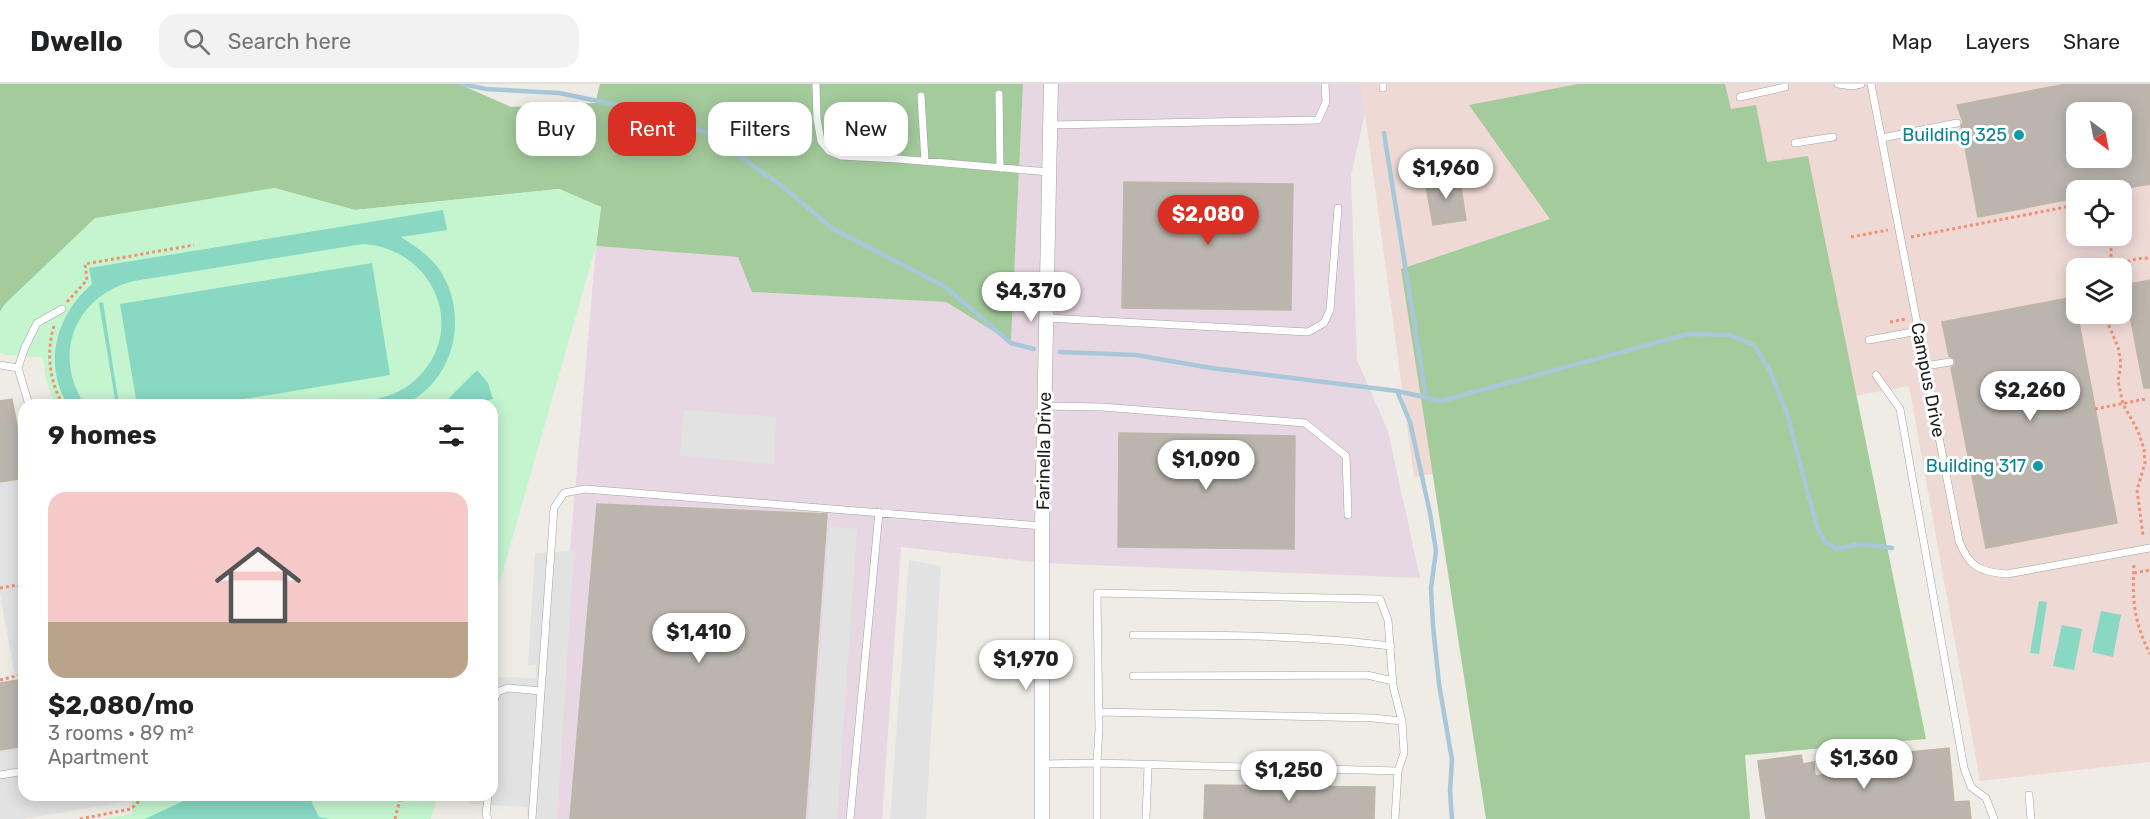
<!DOCTYPE html>
<meta charset="utf-8">
<style>
:root{--surface:#fff;--page:#f2f2f2;--text:#202124;--muted:#757577;--line:#e0e0e0;--accent:#d93025}
body{margin:0;font-family:Rubik,sans-serif;background:var(--page);color:var(--text);height:100vh;display:flex;flex-direction:column;font-size:22px;white-space:nowrap}
*{box-sizing:border-box;margin:0}
p{font-size:20px;color:var(--muted)}
.icon{flex:none;width:33px;height:33px;fill:none;stroke:currentColor;stroke-width:2;stroke-linecap:round;stroke-linejoin:round}
.map{position:relative;flex:1;overflow:hidden}
.panel{position:absolute;left:18px;top:315px;width:480px;height:402px;display:flex;flex-direction:column;background:var(--surface);border-radius:18px;box-shadow:0 3px 15px #0003}
.panel>*{flex:none}
.banner{position:absolute;left:516px;top:18px;width:570px;height:54px;display:flex;gap:12px}
.needle{width:39px;rotate:148deg}
.buttons{position:absolute;left:2066px;top:18px;display:grid;gap:12px}
.buttons a{display:grid;place-items:center;width:66px;height:66px;border-radius:12px;background:var(--surface);box-shadow:0 3px 15px #0003;font-size:30px}
.price{position:absolute;translate:-50% -51px;padding:0 14px;border-radius:21px;background:#fff;color:#222;font-size:20px;line-height:39px;filter:drop-shadow(0 2px 3px #0008)}
.price::after{content:'';position:absolute;left:50%;top:36px;width:18px;height:14px;margin-left:-9px;background:inherit;clip-path:polygon(0 0,100% 0,50% 100%)}
.price.selected{background:var(--accent);color:#fff}
ul{padding:0;list-style:none}
li{display:grid;align-content:center;gap:12px;height:318px;padding:0 30px}
li+li{border-top:2px solid var(--line)}
li span{display:grid;place-items:center;height:186px;border-radius:18px;color:#555}
li>.icon{margin-inline-start:auto}
span .icon{width:108px;height:108px;fill:#fffc;stroke-width:1}
li b{font-size:26px}
h2{display:flex;justify-content:space-between;align-items:center;height:72px;padding:0 30px;font-size:26px}
.pill{padding:0 21px;border-radius:18px;background:var(--surface);box-shadow:0 3px 15px #0003;font-size:21px;line-height:54px}
.pill.selected{background:var(--accent);color:#fff}
header{display:flex;align-items:center;gap:36px;box-sizing:border-box;height:84px;padding:0 30px;background:var(--surface);border-bottom:2px solid var(--line)}
header strong{font-size:28px}
nav{display:flex;gap:33px;margin-inline-start:auto;font-size:21px}
.search{width:420px;height:54px;background:var(--page);display:flex;align-items:center;gap:15px;box-sizing:border-box;padding:0 21px;border-radius:18px;color:var(--muted);font-size:22px}
.map>svg:first-child{display:block}
.commercial{fill:#eed9d5;fill-rule:evenodd}
.industrial{fill:#e7d7e2}
.forest{fill:#a4cb9c}
.park{fill:#c4f5cf}
.pitch{fill:#88d8c3}
.parking{fill:#e2e2e2}
.lines{fill:none;stroke-linecap:round;stroke-linejoin:round}
.stream{stroke:#a8c7d9;stroke-width:4.5}
.building{fill:#bbb5ae;stroke:#bfb5a8;stroke-width:1.5;fill-rule:evenodd}
.lane-casing{stroke:#a2a2a2;stroke-width:8}
.street-casing{stroke:#a2a2a2;stroke-width:15}
.path{stroke:#f09174;stroke-width:3;stroke-dasharray:3 3;stroke-linecap:butt}
.lane{stroke:#fff;stroke-width:7}
.street{stroke:#fff;stroke-width:14}
.culture-dot{fill:#0f9aa8;stroke:#fff;stroke-width:2}
.labels{text-anchor:middle;dominant-baseline:central;stroke-width:6;stroke-linejoin:round;paint-order:stroke}
.culture-label{font-size:18px;fill:#0d838f;stroke:#fff;text-anchor:end}
.street-label{font-size:18px;fill:#1e1e1e;stroke:#fff}
</style>
<header>
<strong>Dwello</strong>
<div class="search"><svg class="icon" aria-label="search" viewBox="0 0 24 24"><circle cx="10" cy="10" r="6"/><path d="M15 15l6 6"/></svg>Search here</div>
<nav><a>Map</a><a>Layers</a><a>Share</a></nav>
</header>
<div class="map">
<svg width="2150" height="735" viewBox="0 0 2150 735">
<rect width="100%" height="100%" fill="#eeece5"/>
<!-- commercial -->
<path class="commercial" d="M 1361,0 L 2150,0 L 2150,678 L 1980,697 L 1909,302 L 1414,393 ZM 2076,28 L 2121,28 L 2121,74 L 2076,74 ZM 2076,106 L 2121,106 L 2121,152 L 2076,152 ZM 2076,184 L 2121,184 L 2121,230 L 2076,230 Z"/>
<!-- industrial -->
<path class="industrial" d="M 1023,0 L 1361,0 L 1365,29 L 1351,92 L 1357,276 L 1388,347 L 1420,494 L 1042,479 L 901,463 L 882,735 L 547,735 L 596,162 L 738,173 L 753,208 L 946,218 L 1011,258 Z"/>
<!-- forest -->
<path class="forest" d="M 0,0 L 459,0 L 511,23 L 595,19 L 600,0 L 1023,0 L 1011,258 L 946,218 L 752,208 L 738,173 L 596,162 L 601,123 L 559,105 L 355,126 L 274,104 L 43,184 L 5,220 L 0,228 Z
M 1578,0 L 1725,0 L 1731,25 L 1756,21 L 1767,78 L 1808,72 L 1926,655 L 1745,671 L 1750,735 L 1486,735 L 1401,185 L 1550,135 L 1469,21 Z"/>
<!-- park -->
<path class="park" d="M 274,104 L 355,126 L 559,105 L 601,123 L 596,162 L 492,525 L 492,321 L 56,321 L 46,297 L 43,273 L 5,271 L 0,269 L 0,228 L 5,220 L 95,134 Z
M 132,711 L 438,711 L 431,735 L 102,735 L 132,730 Z"/>
<!-- pitch -->
<path class="pitch" d="M 443,126 L 447,146 L 401,153 C 415,162 429,171 439,185 C 469,229 456,295 407,319 C 397,324 353,321 339,321 C 363,317 389,316 409,301 C 471,254 438,165 363,160 L 134,197 C 76,211 51,270 85,321 L 68,321 C 42,279 57,230 92,200 L 89,184 Z
M 372,179 L 390,291 L 208,321 L 137,321 L 120,220 Z
M 103,218 L 119,321 L 116,321 L 99,219 Z
M 477,286 L 488,299 L 493,315 L 465,321 L 442,321 Z
M 2039,517 L 2047,518 L 2039,570 L 2030,569 Z
M 2101,527 L 2121,531 L 2113,573 L 2092,568 Z
M 2062,541 L 2082,545 L 2074,586 L 2053,582 Z
M 196,711 L 308,711 L 319,733 L 329,735 L 145,735 Z"/>
<!-- parking -->
<path class="parking" d="M 684,326 L 776,333 L 774,380 L 680,372 Z
M 24,394 L 24,592 L 15,593 L 0,509 L 0,399 Z
M 829,442 L 857,445 L 837,735 L 808,735 Z
M 574,467 L 557,735 L 528,735 L 527,723 L 469,720 L 469,711 L 492,711 L 492,593 L 536,594 L 536,580 L 528,581 L 535,469 Z
M 909,476 L 941,482 L 926,735 L 890,735 Z
M 24,662 L 24,711 L 129,711 L 130,717 L 23,735 L 0,735 L 0,666 Z"/>
<g class="lines">
<!-- stream -->
<path class="stream" d="M 462,0 L 486,5 L 559,9 L 642,26 L 705,48 L 782,102 L 833,145 L 944,202 L 1011,259 L 1034,265
M 1384,49 L 1426,313
M 1060,268 L 1136,271 L 1211,284 L 1397,307 L 1441,317 L 1688,250 L 1730,251 L 1754,261 L 1770,287 L 1787,330 L 1817,443 L 1825,458 L 1837,465 L 1859,460 L 1892,464
M 1397,307 L 1410,338 L 1430,429 L 1436,467 L 1431,504 L 1433,542 L 1439,600 L 1452,676 L 1450,707 L 1452,735"/>
</g>
<!-- building -->
<path class="building" d="M 2066,0 L 2150,0 L 2150,100 L 2116,106 L 2076,106 L 2076,114 L 1978,133 L 1961,42 L 1963,38 L 1957,21 ZM 2076,28 L 2121,28 L 2121,74 L 2076,74 Z
M 1459,90 L 1466,136 L 1433,141 L 1425,96 Z
M 1124,98 L 1293,100 L 1291,226 L 1122,224 Z
M 2150,196 L 2150,304 L 2144,304 L 2124,201 Z
M 2074,213 L 2117,439 L 1986,464 L 1951,284 L 1955,281 L 1955,277 L 1949,272 L 1942,238 Z
M 12,315 L 24,379 L 24,394 L 0,398 L 0,317 Z
M 1119,349 L 1295,352 L 1294,465 L 1118,463 Z
M 597,420 L 827,430 L 805,735 L 570,735 Z
M 24,595 L 24,662 L 0,666 L 0,599 Z
M 1949,664 L 1954,718 L 1969,717 L 1971,735 L 1766,735 L 1758,677 L 1801,671 L 1803,680 L 1814,678 L 1815,692 L 1876,684 L 1875,681 L 1880,680 L 1879,671 Z
M 1205,701 L 1375,703 L 1374,735 L 1204,735 Z"/>
<g class="lines">
<!-- lane casing -->
<g class="lane-casing">
<path id="lane" d="M 816,0 L 817,35 L 821,57 L 829,67 L 841,72 L 898,75 L 1049,88
M 1383,0 L 1383,4
M 1838,0 L 1852,2 L 1861,0
M 1871,0 L 1959,457 C 1969,483 1980,488 2007,490 L 2150,464
M 999,10 L 1000,84
M 921,12 L 925,77
M 1740,13 L 1785,3
M 1051,41 L 1318,36 L 1326,18 L 1325,0
M 1882,54 L 1957,39
M 1795,59 L 1833,53
M 1047,234 L 1308,248 L 1324,239 L 1330,226 L 1338,124
M 1869,256 L 1918,247
M 0,281 L 18,284
M 1925,282 L 1950,278
M 1876,291 L 1900,325 L 1964,684 L 1971,703 L 1986,714 L 1994,735
M 29,321 L 18,284 L 25,263 L 37,239 L 62,225
M 1044,322 L 1102,323 L 1305,339 L 1346,372 L 1348,431
M 1133,551 C 1219,551 1306,551 1391,562
M 1133,592 L 1367,591 L 1393,597
M 1099,628 L 1373,634 L 1402,637
M 492,642 L 493,619 L 497,608 L 508,604 L 541,607
M 1042,680 L 1097,679 L 1099,645 L 1097,509 L 1380,515 L 1388,536 L 1393,602 L 1402,637 L 1404,669 L 1398,687 L 1395,735
M 0,691 L 24,687
M 488,711 L 486,731 L 488,735
M 2029,711 L 2031,735
M 532,735 L 554,424 L 564,409 L 585,405 L 1042,442
M 850,735 L 879,428
M 1097,735 L 1097,679 L 1398,687
M 1146,735 L 1148,682"/>
</g>
<!-- street casing -->
<g class="street-casing">
<path id="street" d="M 1042,735 L 1042,442 L 1051,0"/>
</g>
<!-- path -->
<path class="path" d="M 2111,152 L 2111,184
M 1851,153 L 1888,146
M 1911,153 L 2076,121
M 2117,184 C 2126,176 2138,174 2150,174
M 67,218 L 87,196 L 85,180 L 194,161
M 2104,230 L 2118,263 L 2121,280 L 2118,297 L 2123,320 L 2138,347 L 2144,365 L 2145,379 L 2137,406 L 2143,451
M 1890,238 L 1906,235
M 54,242 C 46,269 49,296 63,321
M 2095,325 L 2146,315
M 2134,481 C 2132,517 2134,538 2150,570
M 2134,489 L 2150,486
M 0,504 L 18,501 L 23,507
M 0,596 L 24,590
M 80,735 L 131,725 L 140,716 L 154,711
M 395,735 L 401,711"/>
<!-- lane -->
<use href="#lane" class="lane"/>
<!-- street -->
<use href="#street" class="street"/>
</g>
<!-- markers -->
<g class="culture-dot">
<circle cx="2019" cy="51" r="6"/>
<circle cx="2038" cy="382" r="6"/>
</g>
<g class="labels">
<!-- culture labels -->
<g class="culture-label">
<text x="2007" y="51">Building 325</text>
<text x="2026" y="382">Building 317</text>
</g>
<!-- street labels -->
<g class="street-label">
<text transform="translate(1928 296) rotate(79)">Campus Drive</text>
<text transform="translate(1044 367) rotate(-89)">Farinella Drive</text>
</g>
</g>
</svg>
<div class="buttons">
<a><svg class="needle" viewBox="-14 -14 28 28"><path d="M0-13l5 13h-10z" fill="#e53935"/><path d="M0 13l5-13h-10z" fill="#757577"/></svg></a>
<a><svg class="icon" aria-label="locate" viewBox="0 0 24 24"><circle cx="12" cy="12" r="6"/><path d="M12 2v4M12 18v4M2 12h4M18 12h4"/></svg></a>
<a><svg class="icon" aria-label="layers" viewBox="0 0 24 24"><path d="M12 4l9 5-9 5-9-5zM3 14l9 5 9-5"/></svg></a>
</div>
<b class="price" style="left:1446px;top:116px">$1,960</b>
<b class="price selected" style="left:1208px;top:162px">$2,080</b>
<b class="price" style="left:1031px;top:239px">$4,370</b>
<b class="price" style="left:2030px;top:338px">$2,260</b>
<b class="price" style="left:1206px;top:407px">$1,090</b>
<b class="price" style="left:699px;top:580px">$1,410</b>
<b class="price" style="left:1026px;top:607px">$1,970</b>
<b class="price" style="left:1864px;top:706px">$1,360</b>
<b class="price" style="left:1289px;top:718px">$1,250</b>
<div class="banner">
<a class="pill">Buy</a>
<a class="pill selected">Rent</a>
<a class="pill">Filters</a>
<a class="pill">New</a>
</div>
<section class="panel">
<h2>9 homes<svg class="icon" aria-label="filters" viewBox="0 0 24 24"><path d="M4 7h16M4 17h16"/><circle cx="9" cy="7" r="2"/><circle cx="15" cy="17" r="2"/></svg></h2>
<ul>
<li><span style="background:linear-gradient(#f6c9c9 70%,#b9a48a 0)"><svg class="icon" aria-label="home" viewBox="0 0 24 24"><path d="M3 11l9-7 9 7M6 9v11h12V9"/></svg></span><div><b>$2,080/mo</b><p>3 rooms · 89 m²</p><p>Apartment</p></div></li>
</ul>
</section>
</div>
